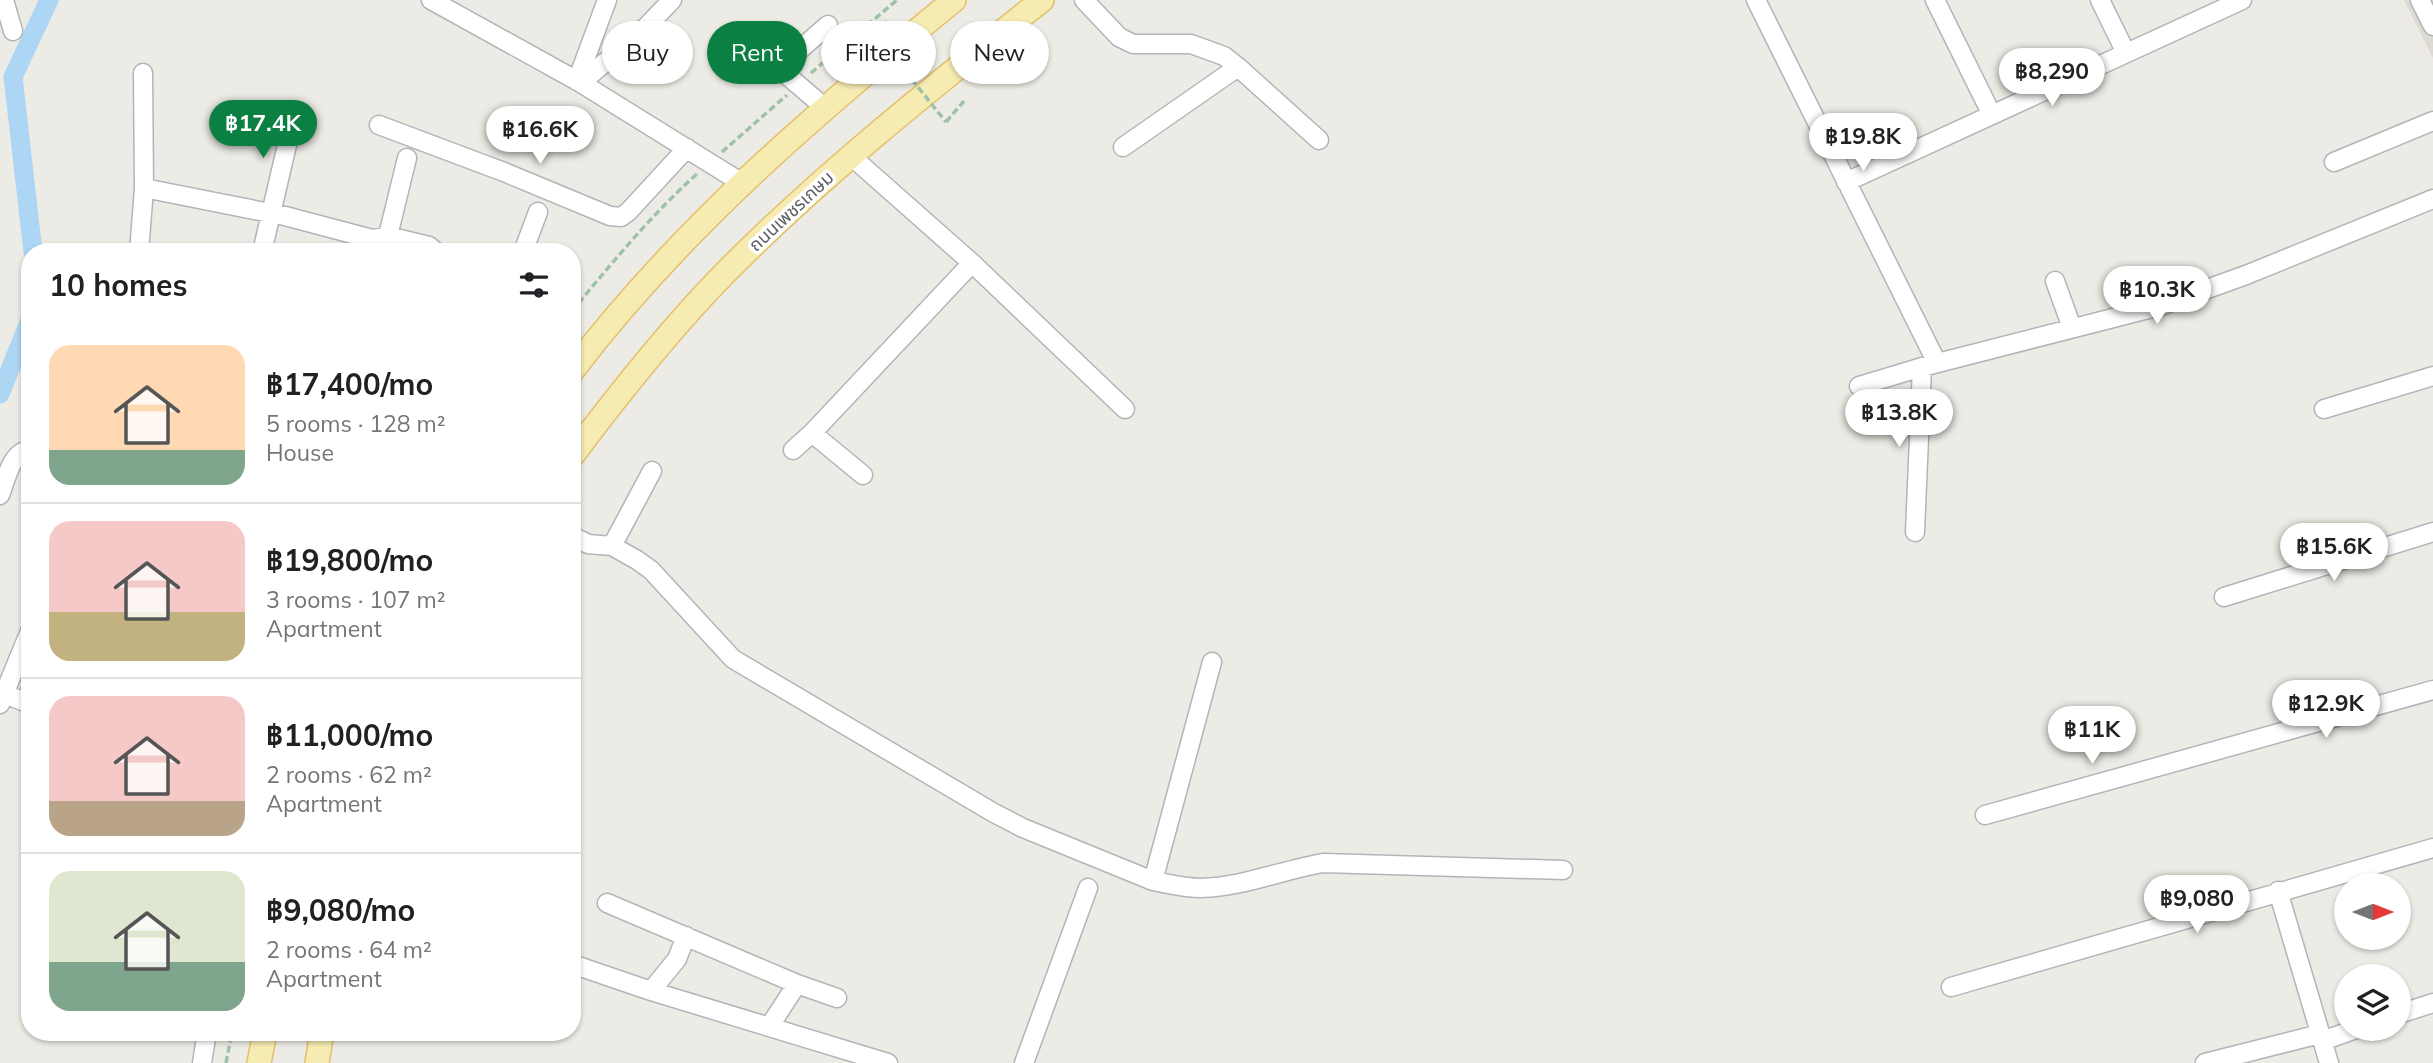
<!DOCTYPE html>
<meta charset="utf-8">
<style>
:root{--surface:#fff;--page:#f6f6f6;--text:#202124;--muted:#757577;--line:#e0e0e0;--accent:#0b8043}
body{margin:0;font-family:Mulish,"Noto Sans Thai",sans-serif;background:var(--page);color:var(--text);height:100vh;display:flex;flex-direction:column;font-size:26px;white-space:nowrap}
*{box-sizing:border-box;margin:0}
p{font-size:23px;color:var(--muted)}
.icon{flex:none;width:38px;height:38px;fill:none;stroke:currentColor;stroke-width:2;stroke-linecap:round;stroke-linejoin:round}
.map{position:relative;flex:1;overflow:hidden}
.side{position:absolute;left:21px;top:243px;width:560px;height:798px;display:flex;flex-direction:column;background:var(--surface);border-radius:28px;box-shadow:0 2px 5px #0004}
.side>*{flex:none}
.top-card{position:absolute;left:602px;top:21px;width:665px;height:63px;display:flex;gap:14px}
.needle{width:46px;rotate:90deg}
.controls{position:absolute;left:2334px;top:873px;display:grid;gap:14px}
.controls a{display:grid;place-items:center;width:77px;height:77px;border-radius:50%;background:var(--surface);box-shadow:0 2px 5px #0004;font-size:35px}
.price{position:absolute;translate:-50% -60px;padding:0 16px;border-radius:24px;background:#fff;color:#222;font-size:23px;line-height:46px;filter:drop-shadow(0 2px 4px #0008)}
.price::after{content:'';position:absolute;left:50%;top:42px;width:21px;height:16px;margin-left:-10px;background:inherit;clip-path:polygon(0 0,100% 0,50% 100%)}
.price.active{background:var(--accent);color:#fff}
ul{padding:0;list-style:none}
li{display:flex;align-items:center;gap:21px;height:175px;padding:0 28px}
li+li{border-top:2px solid var(--line)}
li span{display:grid;place-items:center;flex:none;width:196px;height:140px;border-radius:21px;color:#555}
li>.icon{margin-inline-start:auto}
span .icon{width:84px;height:84px;fill:#fffc;stroke-width:1}
li b{font-size:30px}
h2{display:flex;justify-content:space-between;align-items:center;height:84px;padding:0 28px;font-size:30px}
.pill{padding:0 24px;border-radius:32px;background:var(--surface);box-shadow:0 2px 5px #0004;font-size:24px;line-height:63px}
.pill.active{background:var(--accent);color:#fff}
.map>svg:first-child{display:block}
.education{fill:#dddad3}
.lines{fill:none;stroke-linecap:round;stroke-linejoin:round}
.canal{stroke:#add6f5;stroke-width:19}
.minor-casing{stroke:#b2b5b8;stroke-width:21}
.major-casing{stroke:#e2c069;stroke-width:26}
.path{stroke:#9ec2a8;stroke-width:3.5;stroke-dasharray:7 3.5;stroke-linecap:butt}
.minor{stroke:#fff;stroke-width:18}
.major{stroke:#f6ebb1;stroke-width:23}
.path-bridge{stroke:#9ec2a8;stroke-width:3.5;stroke-dasharray:7 3.5;stroke-linecap:butt}
.labels{text-anchor:middle;dominant-baseline:central;stroke-width:7;stroke-linejoin:round;paint-order:stroke}
.street-label{font-size:18px;fill:#5d6064;stroke:#fff}
</style>
<div class="map">
<svg width="2433" height="1063" viewBox="0 0 2433 1063">
<rect width="100%" height="100%" fill="#edebe5"/>
<!-- education -->
<path class="education" d="M 2404,0 L 2433,0 L 2433,58 Z"/>
<g class="lines">
<!-- canal -->
<path class="canal" d="M 33,252 L 13,77 L 49,0
M 0,394 L 30,320"/>
<!-- minor casing -->
<g class="minor-casing">
<path id="minor" d="M 4,0 L 13,31
M 431,0 L 581,83 L 742,183
M 1084,0 L 1119,37 L 1133,44 L 1191,44 L 1224,56 L 1238,67 L 1319,140
M 1756,0 L 1937,363
M 1935,0 L 1992,115
M 2100,0 L 2126,53
M 2420,0 L 2433,26
M 143,73 L 144,188 L 285,216 L 372,239 L 388,236 L 429,246 L 436,252
M 577,81 L 607,0
M 581,83 L 646,27 L 672,0
M 824,107 L 782,71 L 781,66 L 828,25
M 379,125 L 504,172 L 610,216 L 621,217 L 628,212 L 687,148
M 1123,147 L 1238,67
M 2334,162 L 2433,121
M 1846,182 L 2242,0
M 139,252 L 144,188
M 262,252 L 294,115
M 384,252 L 407,158
M 523,252 L 538,212
M 972,263 L 1125,409
M 2055,281 L 2072,328
M 1859,386 L 1922,367 L 2160,306 L 2246,275 L 2433,199
M 2324,409 L 2433,376
M 812,433 L 863,475
M 793,450 L 812,433 L 972,263 L 851,156
M 0,495 C 6,480 11,451 30,450
M 1915,532 L 1922,367
M 572,536 L 588,544 L 612,546 L 637,560 L 651,570 L 733,659 L 994,813 L 1023,828 L 1153,881 L 1212,662
M 612,546 L 652,471
M 2224,597 L 2433,532
M 4,694 L 25,702 L 30,691
M 0,704 L 30,631
M 1985,815 L 2433,690
M 1153,881 C 1169,884 1185,888 1201,888 C 1243,887 1282,870 1323,863 L 1563,870
M 2278,891 L 2329,1063
M 607,903 L 797,984
M 572,964 L 651,991 L 888,1063
M 1951,987 L 2433,848
M 651,991 L 677,959 L 686,936
M 2399,1014 L 2433,1003
M 769,1027 L 797,984 L 837,998
M 2322,1041 L 2356,1029
M 202,1063 L 207,1032
M 1024,1063 L 1088,888
M 2205,1063 L 2320,1034"/>
</g>
<!-- major casing -->
<g class="major-casing">
<path id="major" d="M 572,371 C 682,227 815,114 954,0
M 572,456 C 620,392 669,330 725,273 C 823,174 933,87 1042,0
M 259,1063 L 265,1032
M 317,1063 L 322,1032"/>
</g>
<!-- path -->
<path class="path" d="M 872,30 L 890,20
M 811,73 L 897,0
M 946,122 L 964,101
M 722,152 L 787,95
M 572,311 C 612,263 651,215 698,173
M 226,1063 L 232,1032"/>
<!-- minor -->
<use href="#minor" class="minor"/>
<!-- major -->
<use href="#major" class="major"/>
<!-- path-bridge -->
<path class="path-bridge" d="M 872,30 L 946,122"/>
</g>
<g class="labels">
<!-- street labels -->
<g class="street-label">
<text transform="translate(791 211) rotate(-43)">ถนนเพชรเกษม</text>
</g>
</g>
</svg>
<div class="controls">
<a><svg class="needle" viewBox="-14 -14 28 28"><path d="M0-13l5 13h-10z" fill="#e53935"/><path d="M0 13l5-13h-10z" fill="#757577"/></svg></a>
<a><svg class="icon" aria-label="layers" viewBox="0 0 24 24"><path d="M12 4l9 5-9 5-9-5zM3 14l9 5 9-5"/></svg></a>
</div>
<b class="price" style="left:2052px;top:108px">฿8,290</b>
<b class="price active" style="left:263px;top:160px">฿17.4K</b>
<b class="price" style="left:540px;top:166px">฿16.6K</b>
<b class="price" style="left:1863px;top:173px">฿19.8K</b>
<b class="price" style="left:2157px;top:326px">฿10.3K</b>
<b class="price" style="left:1899px;top:449px">฿13.8K</b>
<b class="price" style="left:2334px;top:583px">฿15.6K</b>
<b class="price" style="left:2326px;top:740px">฿12.9K</b>
<b class="price" style="left:2092px;top:766px">฿11K</b>
<b class="price" style="left:2197px;top:935px">฿9,080</b>
<div class="top-card">
<a class="pill">Buy</a>
<a class="pill active">Rent</a>
<a class="pill">Filters</a>
<a class="pill">New</a>
</div>
<section class="side">
<h2>10 homes<svg class="icon" aria-label="filters" viewBox="0 0 24 24"><path d="M4 7h16M4 17h16"/><circle cx="9" cy="7" r="2"/><circle cx="15" cy="17" r="2"/></svg></h2>
<ul>
<li><span style="background:linear-gradient(#ffd9b3 75%,#7fa58c 0)"><svg class="icon" aria-label="home" viewBox="0 0 24 24"><path d="M3 11l9-7 9 7M6 9v11h12V9"/></svg></span><div><b>฿17,400/mo</b><p>5 rooms · 128 m²</p><p>House</p></div></li>
<li><span style="background:linear-gradient(#f6c9c9 65%,#c2b280 0)"><svg class="icon" aria-label="home" viewBox="0 0 24 24"><path d="M3 11l9-7 9 7M6 9v11h12V9"/></svg></span><div><b>฿19,800/mo</b><p>3 rooms · 107 m²</p><p>Apartment</p></div></li>
<li><span style="background:linear-gradient(#f6c9c9 75%,#b9a48a 0)"><svg class="icon" aria-label="home" viewBox="0 0 24 24"><path d="M3 11l9-7 9 7M6 9v11h12V9"/></svg></span><div><b>฿11,000/mo</b><p>2 rooms · 62 m²</p><p>Apartment</p></div></li>
<li><span style="background:linear-gradient(#dfe7d0 65%,#7fa58c 0)"><svg class="icon" aria-label="home" viewBox="0 0 24 24"><path d="M3 11l9-7 9 7M6 9v11h12V9"/></svg></span><div><b>฿9,080/mo</b><p>2 rooms · 64 m²</p><p>Apartment</p></div></li>
</ul>
</section>
</div>
